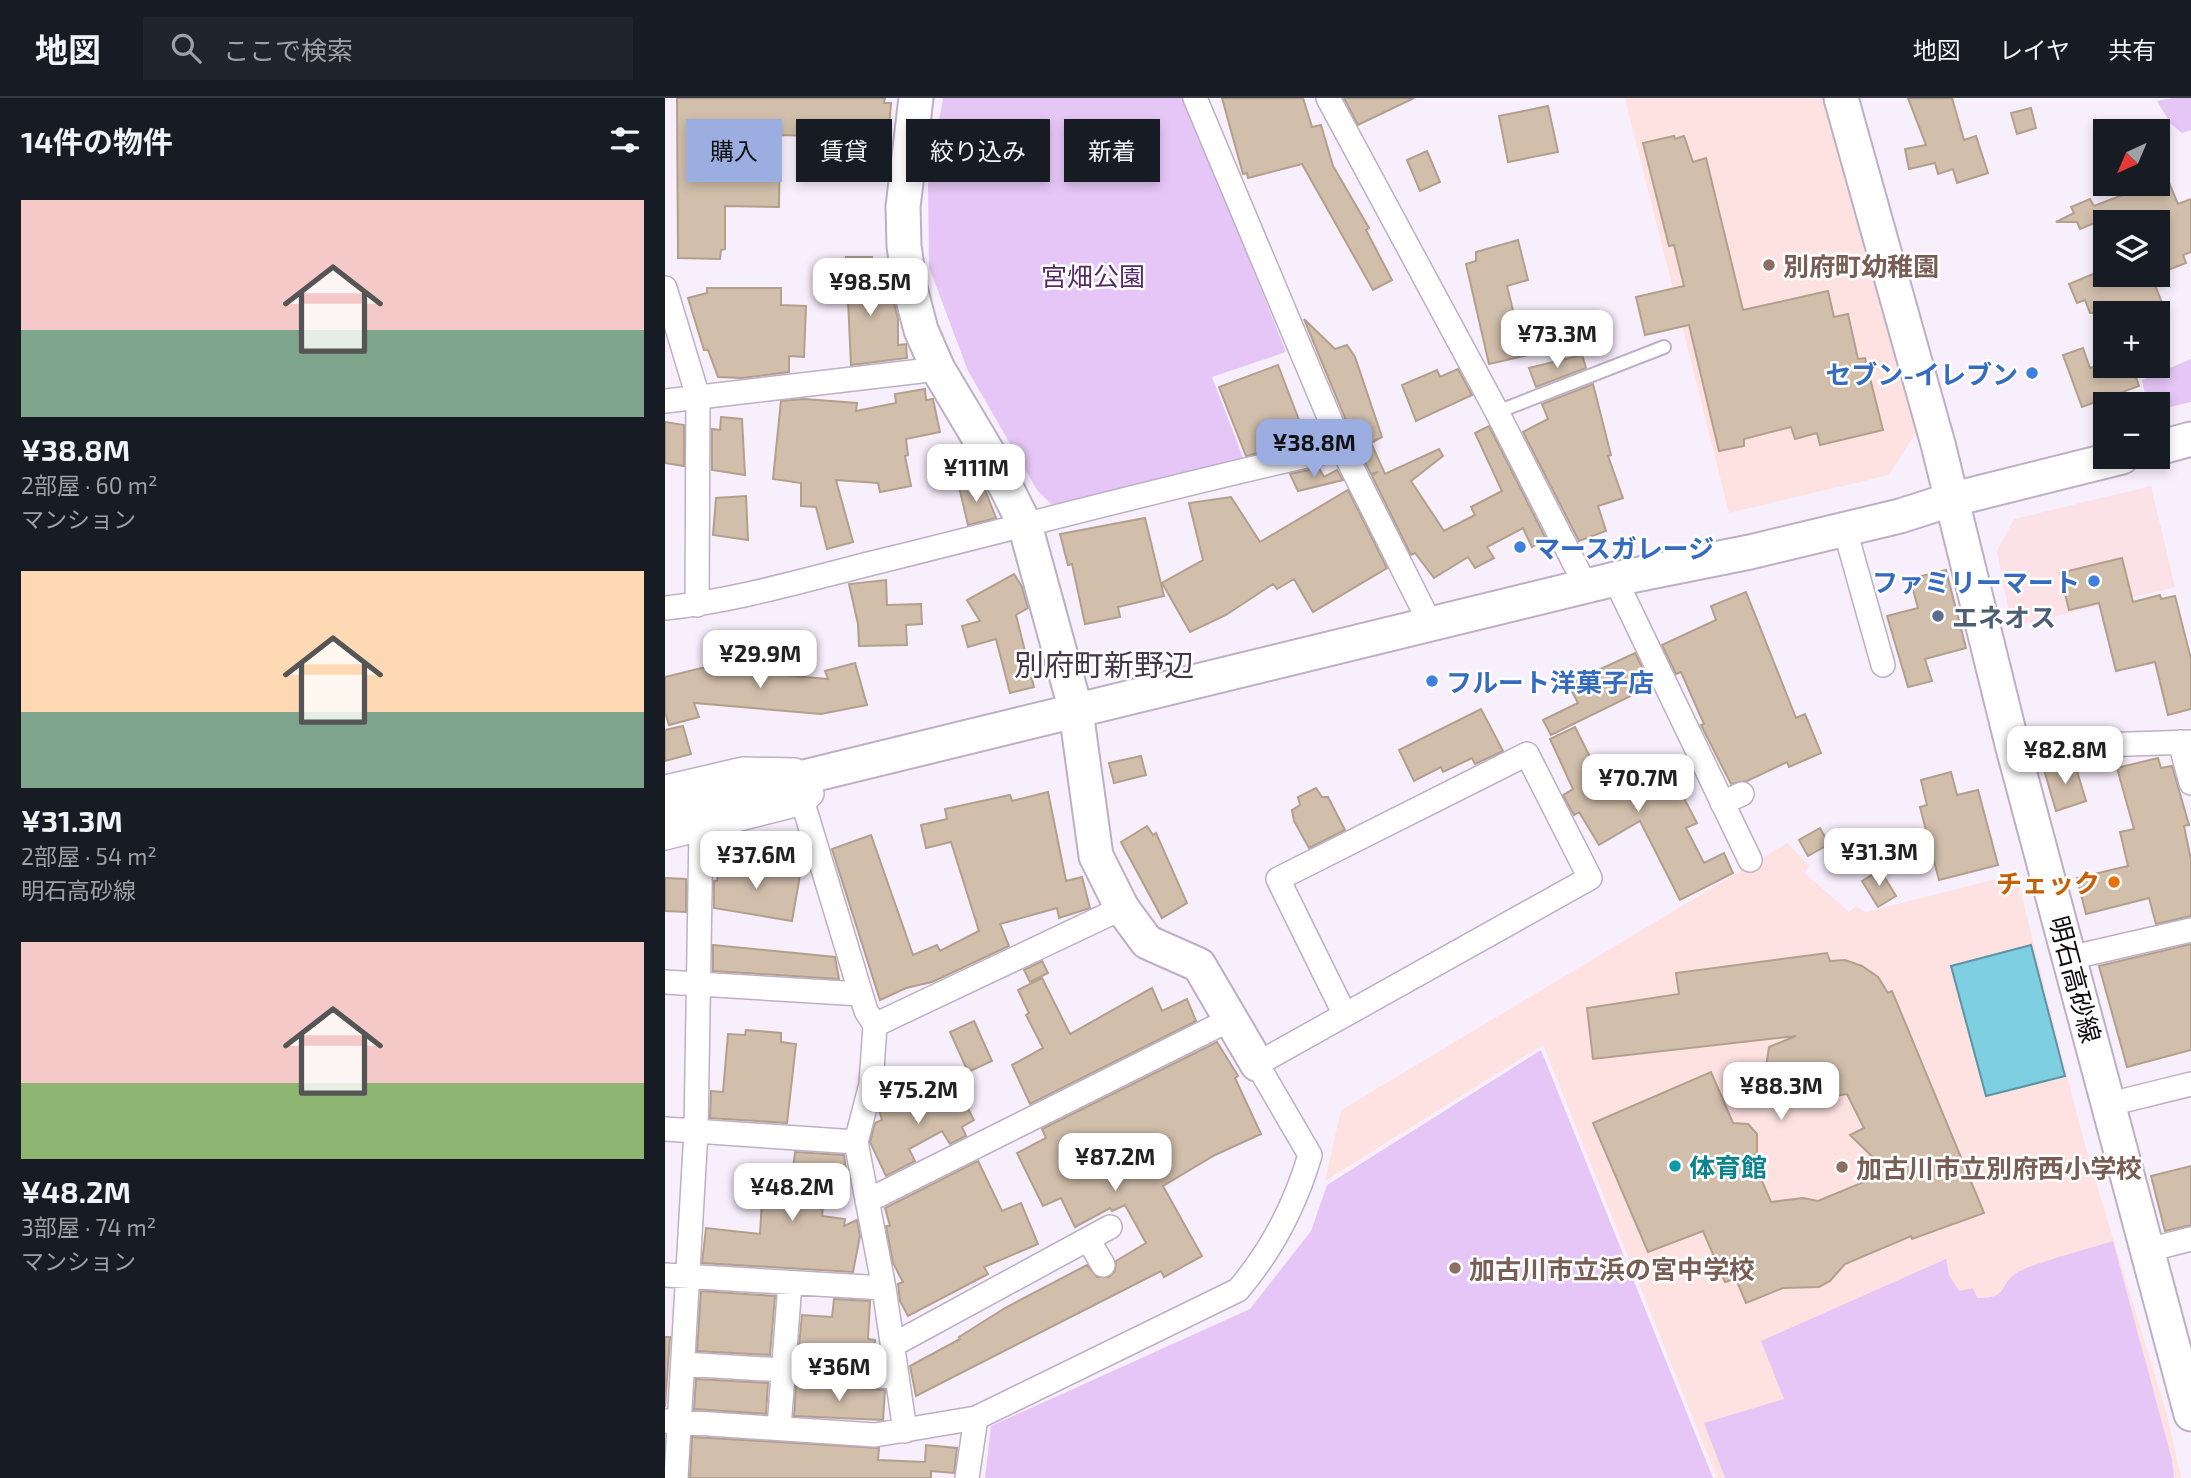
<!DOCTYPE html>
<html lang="ja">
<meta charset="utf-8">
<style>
:root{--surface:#171b24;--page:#20242c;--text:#f1f3f6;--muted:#9ea1a6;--line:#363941;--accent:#9bade1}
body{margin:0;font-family:"Exo 2","Noto Sans JP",sans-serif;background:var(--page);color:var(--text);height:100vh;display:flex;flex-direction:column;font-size:26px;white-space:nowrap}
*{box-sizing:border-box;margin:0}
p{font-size:23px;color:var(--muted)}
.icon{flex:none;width:38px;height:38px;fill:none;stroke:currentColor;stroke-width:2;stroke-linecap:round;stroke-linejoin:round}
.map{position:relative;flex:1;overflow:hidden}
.drawer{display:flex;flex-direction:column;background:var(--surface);width:665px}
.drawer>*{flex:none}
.guide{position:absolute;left:21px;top:21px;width:665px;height:63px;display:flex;gap:14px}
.needle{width:46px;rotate:224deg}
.buttons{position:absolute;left:1428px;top:21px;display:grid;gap:14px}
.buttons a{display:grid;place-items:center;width:77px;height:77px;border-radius:0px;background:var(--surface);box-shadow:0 4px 10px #0003;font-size:35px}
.price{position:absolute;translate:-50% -60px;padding:0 16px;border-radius:14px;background:#fff;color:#222;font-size:23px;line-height:46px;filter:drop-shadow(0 2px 4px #0008)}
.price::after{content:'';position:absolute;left:50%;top:42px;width:21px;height:16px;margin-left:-10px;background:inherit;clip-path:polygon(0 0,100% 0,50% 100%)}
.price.current{background:var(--accent);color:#111}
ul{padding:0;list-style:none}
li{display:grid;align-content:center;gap:14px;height:371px;padding:0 21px}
li span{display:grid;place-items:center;height:217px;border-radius:0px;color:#555}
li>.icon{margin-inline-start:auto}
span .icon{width:126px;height:126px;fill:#fffc;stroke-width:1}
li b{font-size:30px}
h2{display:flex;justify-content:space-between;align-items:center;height:84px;padding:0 21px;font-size:30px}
.tag{padding:0 24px;border-radius:0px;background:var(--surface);box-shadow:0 4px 10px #0003;font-size:24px;line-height:63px}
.tag.current{background:var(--accent);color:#111}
header{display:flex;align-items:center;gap:42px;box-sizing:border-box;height:98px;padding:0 35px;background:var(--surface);border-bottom:2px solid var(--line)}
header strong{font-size:33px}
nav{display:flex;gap:38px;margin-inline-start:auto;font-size:24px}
.search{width:490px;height:63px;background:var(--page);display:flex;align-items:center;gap:18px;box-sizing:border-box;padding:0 24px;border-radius:0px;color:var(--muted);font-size:26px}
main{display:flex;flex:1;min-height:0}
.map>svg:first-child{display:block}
.commercial{fill:#fce1e7}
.education{fill:#fde2e1}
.green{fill:#e6c6f6}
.water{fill:#7ecfe1;stroke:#5d94a3;stroke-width:2}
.building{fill:#d1beab;stroke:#b29f8c;stroke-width:2}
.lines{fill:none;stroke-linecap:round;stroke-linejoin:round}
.lane-casing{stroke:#bdafc5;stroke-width:16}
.street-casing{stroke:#bdafc5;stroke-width:26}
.secondary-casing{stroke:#bdafc5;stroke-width:37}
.lane{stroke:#fff;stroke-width:12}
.street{stroke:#fff;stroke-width:23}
.secondary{stroke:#fff;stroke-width:33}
.education-dot{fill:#8d6e63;stroke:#fff;stroke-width:2.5}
.shop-dot{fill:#3f7fe0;stroke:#fff;stroke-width:2.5}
.service-dot{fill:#5c6f8a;stroke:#fff;stroke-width:2.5}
.food-dot{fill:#e8710a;stroke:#fff;stroke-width:2.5}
.culture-dot{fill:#0f9aa8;stroke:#fff;stroke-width:2.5}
.labels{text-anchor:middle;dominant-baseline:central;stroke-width:5;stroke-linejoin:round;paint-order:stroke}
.education-label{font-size:26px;font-weight:bold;fill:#785e54;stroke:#fff;text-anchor:start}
.park-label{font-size:26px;fill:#562a6a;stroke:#fff}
.shop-label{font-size:26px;font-weight:bold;fill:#366cbe;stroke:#fff;text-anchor:end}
.service-label{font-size:26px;font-weight:bold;fill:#4e5e75;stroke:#fff;text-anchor:start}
.food-label{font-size:26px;font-weight:bold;fill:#c56008;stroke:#fff;text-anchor:end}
.street-label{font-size:26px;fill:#100b12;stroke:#fff}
.culture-label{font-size:26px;font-weight:bold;fill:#0d838f;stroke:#fff;text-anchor:start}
.quarter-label{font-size:30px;fill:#433749;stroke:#fff}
</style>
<header>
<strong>地図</strong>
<div class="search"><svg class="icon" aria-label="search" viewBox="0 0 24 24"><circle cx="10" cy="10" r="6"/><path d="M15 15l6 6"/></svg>ここで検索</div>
<nav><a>地図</a><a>レイヤ</a><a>共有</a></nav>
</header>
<main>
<section class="drawer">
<h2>14件の物件<svg class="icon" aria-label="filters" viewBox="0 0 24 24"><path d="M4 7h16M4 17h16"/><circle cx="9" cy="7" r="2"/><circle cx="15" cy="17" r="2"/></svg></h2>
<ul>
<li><span style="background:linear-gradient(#f6c9c9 60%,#7fa58c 0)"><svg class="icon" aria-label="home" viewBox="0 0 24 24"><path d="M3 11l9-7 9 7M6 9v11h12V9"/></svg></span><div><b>¥38.8M</b><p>2部屋 · 60 m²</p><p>マンション</p></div></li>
<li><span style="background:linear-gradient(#ffd9b3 65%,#7fa58c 0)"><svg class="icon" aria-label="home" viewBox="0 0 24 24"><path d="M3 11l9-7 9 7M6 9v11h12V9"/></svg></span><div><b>¥31.3M</b><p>2部屋 · 54 m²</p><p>明石高砂線</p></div></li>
<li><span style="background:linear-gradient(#f6c9c9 65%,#8fb573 0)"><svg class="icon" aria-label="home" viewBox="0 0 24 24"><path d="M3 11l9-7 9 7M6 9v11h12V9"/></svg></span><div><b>¥48.2M</b><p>3部屋 · 74 m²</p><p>マンション</p></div></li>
</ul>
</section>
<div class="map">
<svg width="1526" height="1380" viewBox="0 0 1526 1380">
<rect width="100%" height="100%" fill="#f8effd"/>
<!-- commercial -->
<path class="commercial" d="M 1486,388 L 1510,489 L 1347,529 L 1332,453 L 1349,421 Z"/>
<!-- education -->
<path class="education" d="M 960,0 L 1161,0 L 1251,334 L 1224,377 L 1064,415 Z
M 1122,745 L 1144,767 L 1140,775 L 1184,814 L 1191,808 L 1201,814 L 1351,776 L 1422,1055 L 1502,1317 L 1516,1380 L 1052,1380 L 878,947 L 660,1083 L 676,1012 Z"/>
<!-- green -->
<path class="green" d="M 278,0 L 520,0 L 621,254 L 547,279 L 579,362 L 387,407 L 372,392 L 303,273 L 264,169 L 263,86 Z
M 1508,0 L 1526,0 L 1526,32 L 1517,35 L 1506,26 L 1492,3 Z
M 1526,261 L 1526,304 L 1493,312 L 1493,306 L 1482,306 L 1477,282 Z
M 876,952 L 1048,1380 L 320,1380 L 326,1328 L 585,1211 L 646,1133 L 662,1087 Z
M 1448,1143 L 1507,1362 L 1509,1380 L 1060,1380 L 1039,1325 L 1119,1301 L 1096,1243 L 1281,1161 L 1284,1177 L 1294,1193 L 1308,1190 L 1312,1200 C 1345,1200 1333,1188 1350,1176 C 1361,1167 1430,1149 1448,1143 Z"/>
<!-- water -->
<path class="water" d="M 1366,847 L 1400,978 L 1321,998 L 1286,868 Z"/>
<!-- building -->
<path class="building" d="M 12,0 L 220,0 L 219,5 L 226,5 L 224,30 L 219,29 L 216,67 L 185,65 L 187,39 L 115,37 L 114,109 L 60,108 L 60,151 L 56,152 L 55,161 L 13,160 Z
M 557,0 L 638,0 L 647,29 L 656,27 L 668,68 L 704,130 L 701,132 L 727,182 L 708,192 L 637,66 L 583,80 L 582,75 L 578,76 Z
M 679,0 L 749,0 L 693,27 Z
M 1243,0 L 1287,0 L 1299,42 L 1311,38 L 1323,75 L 1292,85 L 1288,71 L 1273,76 L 1270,65 L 1244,71 L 1240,51 L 1261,47 Z
M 883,8 L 893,54 L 843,64 L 834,18 Z
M 1366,10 L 1371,30 L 1352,36 L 1346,15 Z
M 1009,38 L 1010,41 L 1019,38 L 1028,64 L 1041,60 L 1078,212 L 1163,193 L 1169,219 L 1183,216 L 1193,261 L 1200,260 L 1218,332 L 1155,347 L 1152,335 L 1130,341 L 1126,329 L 1079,341 L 1079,348 L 1054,353 L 1024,227 L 980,237 L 971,199 L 1019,188 L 1009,147 L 1004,148 L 978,45 Z
M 762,53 L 775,84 L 755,93 L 742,62 Z
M 1502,80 L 1513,106 L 1526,101 L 1526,154 L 1518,157 L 1521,165 L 1493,176 L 1493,124 L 1432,124 L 1415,131 L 1412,124 L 1391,124 L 1409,115 L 1406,109 L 1425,101 L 1429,108 Z
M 853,142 L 863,182 L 842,188 L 854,237 L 863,235 L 868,256 L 824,266 L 801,166 L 811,163 L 811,154 Z
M 181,159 L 207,159 L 207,205 L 229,205 L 233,221 L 233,247 L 241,246 L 242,260 L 186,267 Z
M 1440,171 L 1440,177 L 1486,177 L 1501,215 L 1469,215 L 1468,213 L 1425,215 L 1420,202 L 1412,205 L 1404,186 Z
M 42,190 L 116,190 L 116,207 L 141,208 L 139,259 L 124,258 L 124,274 L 78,280 L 53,279 L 43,252 L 39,252 L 23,200 L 42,195 Z
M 639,221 L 670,251 L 682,247 L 690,259 L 717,339 L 706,345 L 720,376 L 774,351 L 778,358 L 746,383 L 779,433 L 810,417 L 806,409 L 837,393 L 810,335 L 824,328 L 881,441 L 867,449 L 858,430 L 822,449 L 829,460 L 810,470 L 803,459 L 769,480 L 750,455 L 746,457 L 707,378 L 713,374 L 706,376 L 690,344 Z
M 1418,250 L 1425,270 L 1431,268 L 1433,274 L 1451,268 L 1467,268 L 1474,288 L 1417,309 L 1398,257 Z
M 917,257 L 921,270 L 871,289 L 864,270 Z
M 613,267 L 642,343 L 581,358 L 554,289 Z
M 793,271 L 807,297 L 751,323 L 737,287 L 772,272 L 775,279 Z
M 928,286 L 946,357 L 943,358 L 958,400 L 933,408 L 941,433 L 914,443 L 858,334 L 883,321 L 877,306 Z
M 260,291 L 261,302 L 268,301 L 275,334 L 241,341 L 243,357 L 240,358 L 246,388 L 215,394 L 213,385 L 171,382 L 188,444 L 162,451 L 151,409 L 136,408 L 136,385 L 108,381 L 116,303 L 139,301 L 192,305 L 191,313 L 231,305 L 230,296 Z
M 56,319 L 77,321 L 80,377 L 47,372 L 47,331 L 55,332 Z
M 0,324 L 19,327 L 19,368 L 0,365 Z
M 654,370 L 659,379 L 672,372 L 678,382 L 633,393 L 625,376 Z
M 317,384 L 331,420 L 303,427 L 294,389 Z
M 683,392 L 722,470 L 648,514 L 629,481 L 612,491 L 608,486 L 561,517 L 525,534 L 497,485 L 538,462 L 524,405 L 566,399 L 595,444 Z
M 81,398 L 83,442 L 48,437 L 51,400 Z
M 480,420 L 499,498 L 453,509 L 455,519 L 420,526 L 407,466 L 403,467 L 395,436 Z
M 1457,460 L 1468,504 L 1495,497 L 1496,501 L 1510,498 L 1526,561 L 1526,611 L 1503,617 L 1490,564 L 1451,573 L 1434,505 L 1404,512 L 1395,475 Z
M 1281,472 L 1301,550 L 1260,561 L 1267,583 L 1243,589 L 1222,518 L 1253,510 L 1245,481 Z
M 349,476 L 357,489 L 363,510 L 351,517 L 369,589 L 345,595 L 331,541 L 303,549 L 297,528 L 315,523 L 302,502 Z
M 221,482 L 222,507 L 256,506 L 257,526 L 241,527 L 242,547 L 194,548 L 193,526 L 184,486 Z
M 1081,494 L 1131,620 L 1140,616 L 1156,655 L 1124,669 L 1122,664 L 1082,683 L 1066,686 L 1036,627 L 1039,626 L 1016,574 L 1011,576 L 997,547 L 1051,522 L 1046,508 Z
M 51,550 L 72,552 L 70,573 L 163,581 L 160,573 L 190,565 L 202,607 L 156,616 L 29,605 L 34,619 L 4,627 L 0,614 L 0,579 L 49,567 Z
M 970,555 L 986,588 L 886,637 L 878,622 L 913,605 L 903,586 Z
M 816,611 L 838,653 L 810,666 L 807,660 L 778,674 L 776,669 L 749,683 L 734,652 Z
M 18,628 L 26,656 L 0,663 L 0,632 Z
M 910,629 L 935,679 L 956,669 L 966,689 L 1003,670 L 1032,725 L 1021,730 L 1039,765 L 1059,755 L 1068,775 L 1015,802 L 975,723 L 934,747 L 914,714 L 909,717 L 898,697 L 908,691 L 885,641 Z
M 476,658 L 481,677 L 449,685 L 444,665 Z
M 1493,660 L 1496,670 L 1507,668 L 1524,727 L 1519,728 L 1526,762 L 1526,818 L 1491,826 L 1484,800 L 1421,816 L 1412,780 L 1463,768 L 1455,734 L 1469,731 L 1452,670 Z
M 1409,663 L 1421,703 L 1391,713 L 1379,672 Z
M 1286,674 L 1292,697 L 1313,692 L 1333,767 L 1274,782 L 1255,709 L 1262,707 L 1256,682 Z
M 651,690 L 657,699 L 663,699 L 680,732 L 644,750 L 629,723 L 627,712 L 635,707 L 633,699 Z
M 383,694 L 401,783 L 417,779 L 425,810 L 394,820 L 392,810 L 335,826 L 344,848 L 267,884 L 241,890 L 215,902 L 167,751 L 206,737 L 248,857 L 272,847 L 275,853 L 314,833 L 286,744 L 261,750 L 256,727 L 282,721 L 280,711 L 345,697 L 347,703 Z
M 482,728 L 488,737 L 491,735 L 522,805 L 497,820 L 456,744 Z
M 1155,730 L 1164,746 L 1143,758 L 1134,742 Z
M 55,764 L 135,777 L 127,823 L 49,810 L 49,783 L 52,783 Z
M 1215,772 L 1231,798 L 1213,809 L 1197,783 Z
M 0,780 L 21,781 L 21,814 L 0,813 Z
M 1526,846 L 1526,952 L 1462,969 L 1434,868 Z
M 48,847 L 170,859 L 174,881 L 48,873 Z
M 1162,855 L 1165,863 L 1180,862 L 1197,868 L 1213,879 L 1223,895 L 1227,893 L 1319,1115 L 1247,1141 L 1246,1138 L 1180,1166 L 1165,1183 L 1154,1189 L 1118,1190 L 1081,1205 L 1071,1181 L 1060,1184 L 1038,1133 L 983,1154 L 928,1025 L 1046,974 L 1068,1025 L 1083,1026 L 1092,1036 L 1092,1054 L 1087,1060 L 1106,1104 L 1138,1100 L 1153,1103 L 1223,1074 L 1185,1037 L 1199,1030 L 1182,996 L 1145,1002 L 1126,998 L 1112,987 L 1101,969 L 1104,949 L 1131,938 L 928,961 L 922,910 L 1014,896 L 1011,875 Z
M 377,863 L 383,875 L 365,884 L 359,872 Z
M 377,880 L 405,936 L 487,890 L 497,913 L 522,901 L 531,923 L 365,1006 L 347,967 L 378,950 L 361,917 L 364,915 L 353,892 Z
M 309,923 L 327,963 L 303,974 L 285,934 Z
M 81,932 L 116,935 L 116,944 L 131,946 L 122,1025 L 45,1020 L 46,993 L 58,994 L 63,936 L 80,937 Z
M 552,944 L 573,978 L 570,980 L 596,1036 L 550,1057 L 498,1088 L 537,1158 L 499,1179 L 496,1173 L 251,1298 L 245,1268 L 295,1241 L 294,1239 L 340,1210 L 422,1167 L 432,1179 L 444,1179 L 450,1173 L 451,1163 L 481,1145 L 460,1107 L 447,1113 L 445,1110 L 410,1129 L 396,1100 L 378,1108 L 352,1055 L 381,1040 L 377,1031 Z
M 294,983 L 303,1000 L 299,1003 L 309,1022 L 297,1029 L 301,1038 L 285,1046 L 277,1033 L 244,1051 L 250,1063 L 221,1078 L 205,1044 L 210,1025 L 217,1022 L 214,1012 L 216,1005 L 235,997 L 243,1012 Z
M 130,1054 L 179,1057 L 182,1079 L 161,1078 L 157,1118 L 180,1121 L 179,1128 L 192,1122 L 195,1138 L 188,1174 L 37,1165 L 41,1130 L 95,1136 L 99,1069 L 128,1071 Z
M 313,1063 L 337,1113 L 356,1105 L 373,1146 L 319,1169 L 323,1176 L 243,1218 L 235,1203 L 233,1186 L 238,1184 L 228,1165 L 221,1128 L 225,1128 L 220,1110 Z
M 1526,1068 L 1526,1127 L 1500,1133 L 1486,1078 Z
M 36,1193 L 110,1198 L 105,1257 L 32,1253 Z
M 169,1201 L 205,1203 L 203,1241 L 210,1242 L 208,1264 L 133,1259 L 137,1217 L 167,1219 Z
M 0,1239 L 5,1239 L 0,1309 Z
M 31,1281 L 103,1285 L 101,1316 L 29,1311 Z
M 131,1287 L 220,1292 L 218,1322 L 129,1318 Z
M 27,1339 L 214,1350 L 213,1362 L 260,1364 L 261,1347 L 292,1350 L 289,1375 L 266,1373 L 266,1380 L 25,1380 Z"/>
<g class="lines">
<!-- lane casing -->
<g class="lane-casing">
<path id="lane" d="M 832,314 L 999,249"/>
</g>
<!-- street casing -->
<g class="street-casing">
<path id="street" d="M 530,0 L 677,350 L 766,527
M 663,0 L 832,314 L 922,490
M 0,190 L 33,299 L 32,507
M 0,303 L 273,271
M 1180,432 L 1218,567
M 950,481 L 1085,762
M 0,510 C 77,502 153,478 228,460 C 377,423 526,383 677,350
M 1515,644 L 1526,685
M 1348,650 L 1526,644
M 0,689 L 78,671 L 130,672
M 138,705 L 201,913 L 210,927 L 206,986 L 191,1044 L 219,1190 L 240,1333
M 1057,705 L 1077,696
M 0,740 L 138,705 L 147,696
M 1404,860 L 1526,832
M 0,884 L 196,896
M 210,927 L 457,810
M 1445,1006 L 1526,986
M 0,1031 L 191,1044
M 202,1103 L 566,921
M 423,1141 L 438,1167
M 1483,1152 L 1526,1141
M 0,1177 L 219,1190
M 228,1247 L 445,1129
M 18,1266 L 232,1279
M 0,1323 L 210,1337 L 311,1320 L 573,1192 C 607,1152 630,1108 645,1057 L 592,966 L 925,780 L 862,656 L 613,781 L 679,915
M 114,1330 L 125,1185
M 11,1380 L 31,1033 L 36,732
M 302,1380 L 311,1320"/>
</g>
<!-- secondary casing -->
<g class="secondary-casing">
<path id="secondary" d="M 251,0 L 238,109 L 239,148 L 245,190 L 256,232 L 273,271 L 329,365 L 360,427 L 411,613 L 431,758 L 457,810 L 482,844 L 534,867 L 592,966
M 1176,0 L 1273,346 L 1348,650 L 1526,1316
M 1493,350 L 1526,341
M 0,713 L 950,481 L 1085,454 L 1235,418 L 1285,402 L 1457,359"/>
</g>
<!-- lane -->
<use href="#lane" class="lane"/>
<!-- street -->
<use href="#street" class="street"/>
<!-- secondary -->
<use href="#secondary" class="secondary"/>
</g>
<!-- markers -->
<g class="education-dot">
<circle cx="1104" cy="167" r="7"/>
<circle cx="1177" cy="1069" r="7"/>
<circle cx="790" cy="1170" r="7"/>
</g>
<g class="shop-dot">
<circle cx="1367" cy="275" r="7"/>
<circle cx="855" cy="449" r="7"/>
<circle cx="1429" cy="483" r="7"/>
<circle cx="767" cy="583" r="7"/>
</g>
<circle class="service-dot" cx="1273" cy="518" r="7"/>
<circle class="food-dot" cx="1449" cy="784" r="7"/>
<circle class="culture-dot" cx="1010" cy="1068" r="7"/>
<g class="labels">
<!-- education labels -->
<g class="education-label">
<text x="1118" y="167">別府町幼稚園</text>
<text x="1191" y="1069">加古川市立別府西小学校</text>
<text x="804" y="1170">加古川市立浜の宮中学校</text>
</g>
<!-- park labels -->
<g class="park-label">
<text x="428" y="177">宮畑公園</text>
</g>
<!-- shop labels -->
<g class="shop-label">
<text x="1353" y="275">セブン-イレブン</text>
<text x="869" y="449" text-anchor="start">マースガレージ</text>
<text x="1415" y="483">ファミリーマート</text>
<text x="781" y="583" text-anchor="start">フルート洋菓子店</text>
</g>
<!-- service labels -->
<g class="service-label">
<text x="1287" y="518">エネオス</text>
</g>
<!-- food labels -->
<g class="food-label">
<text x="1435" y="784">チェック</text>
</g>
<!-- street labels -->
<g class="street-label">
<text transform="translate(1411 881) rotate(75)">明石高砂線</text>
</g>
<!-- culture labels -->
<g class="culture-label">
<text x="1024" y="1068">体育館</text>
</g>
<!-- quarter labels -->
<g class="quarter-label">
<text x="439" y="566">別府町新野辺</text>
</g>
</g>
</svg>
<div class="buttons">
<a><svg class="needle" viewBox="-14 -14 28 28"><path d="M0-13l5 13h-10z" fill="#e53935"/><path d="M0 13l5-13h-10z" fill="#9ea1a6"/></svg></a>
<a><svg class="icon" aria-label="layers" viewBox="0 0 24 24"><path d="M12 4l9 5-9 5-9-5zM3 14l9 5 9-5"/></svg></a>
<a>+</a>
<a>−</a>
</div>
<b class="price" style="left:205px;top:220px">¥98.5M</b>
<b class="price" style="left:892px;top:272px">¥73.3M</b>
<b class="price current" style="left:649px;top:381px">¥38.8M</b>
<b class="price" style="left:311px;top:406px">¥111M</b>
<b class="price" style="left:95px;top:592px">¥29.9M</b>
<b class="price" style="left:1400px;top:688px">¥82.8M</b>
<b class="price" style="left:973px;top:716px">¥70.7M</b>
<b class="price" style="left:1214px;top:790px">¥31.3M</b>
<b class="price" style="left:91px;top:793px">¥37.6M</b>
<b class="price" style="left:1116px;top:1024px">¥88.3M</b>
<b class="price" style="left:253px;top:1028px">¥75.2M</b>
<b class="price" style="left:450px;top:1095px">¥87.2M</b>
<b class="price" style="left:127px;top:1125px">¥48.2M</b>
<b class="price" style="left:174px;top:1305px">¥36M</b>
<div class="guide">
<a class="tag current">購入</a>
<a class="tag">賃貸</a>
<a class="tag">絞り込み</a>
<a class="tag">新着</a>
</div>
</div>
</main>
